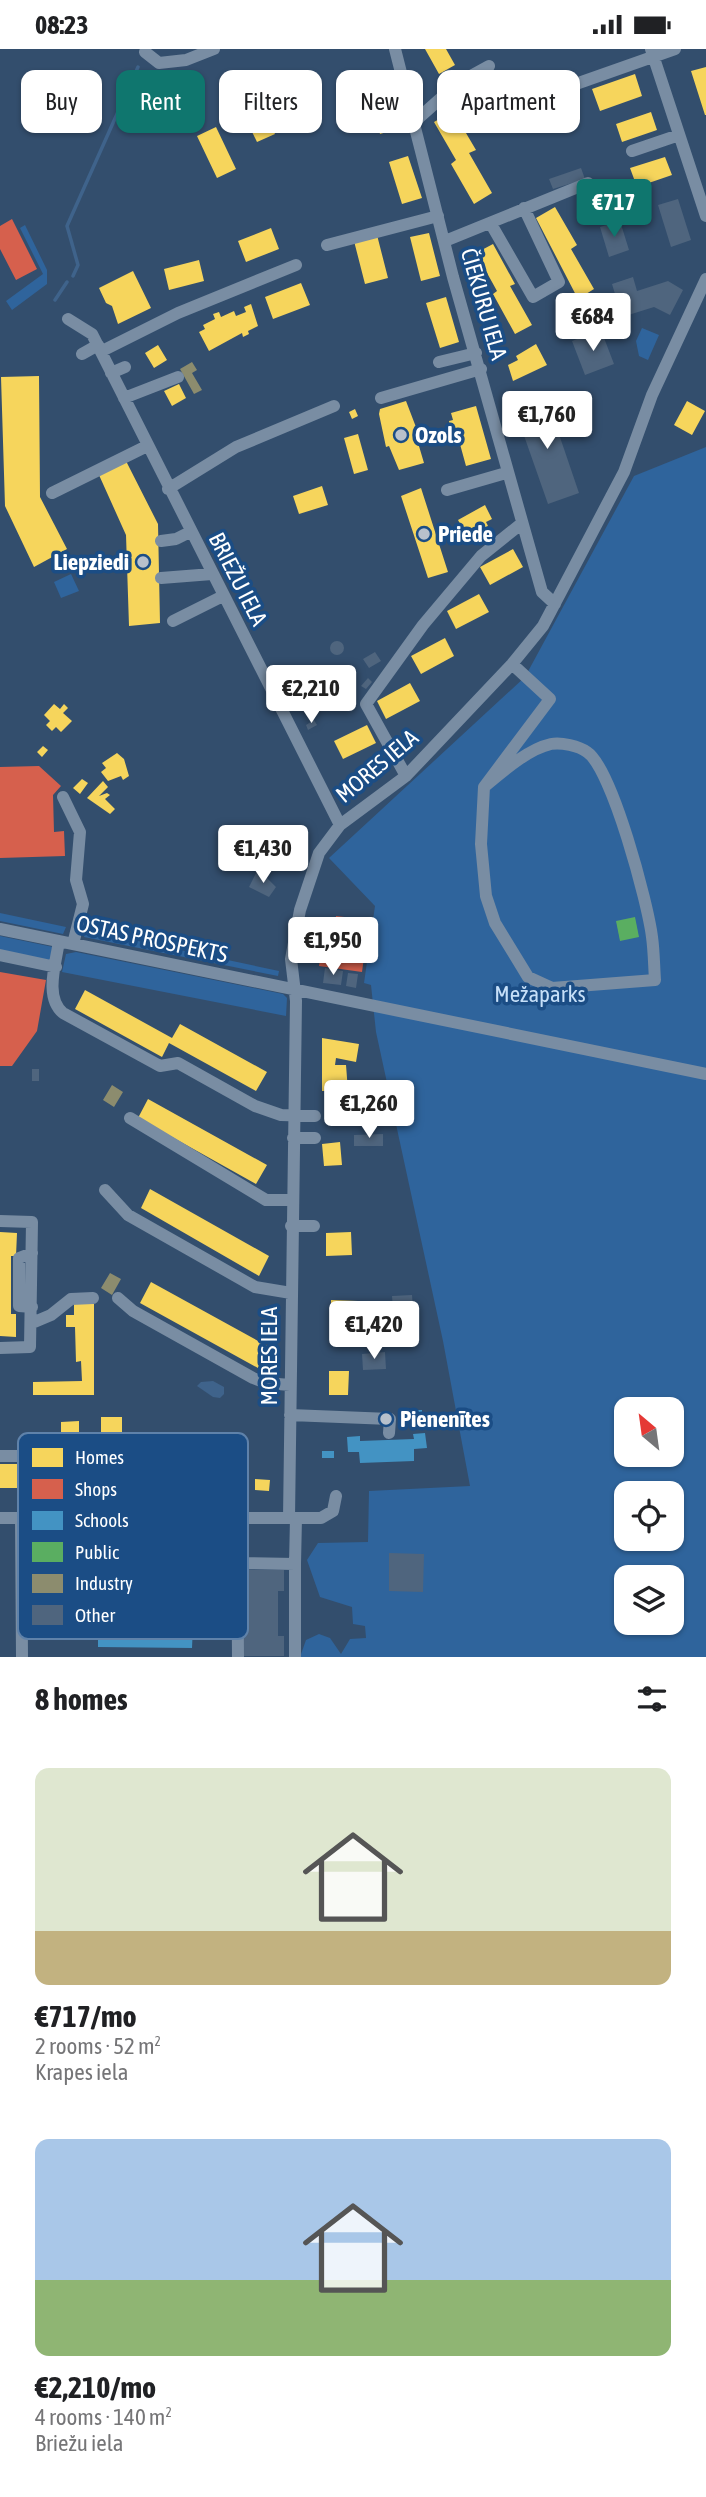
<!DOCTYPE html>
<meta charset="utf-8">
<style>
:root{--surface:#fff;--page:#f2f2f2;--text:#202124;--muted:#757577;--accent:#0f766e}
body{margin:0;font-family:"Asap Condensed",sans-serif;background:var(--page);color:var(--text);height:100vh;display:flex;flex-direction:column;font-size:26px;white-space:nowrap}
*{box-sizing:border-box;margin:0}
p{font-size:23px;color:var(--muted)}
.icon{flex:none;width:38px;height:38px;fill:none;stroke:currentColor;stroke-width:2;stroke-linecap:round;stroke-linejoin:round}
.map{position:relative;height:1608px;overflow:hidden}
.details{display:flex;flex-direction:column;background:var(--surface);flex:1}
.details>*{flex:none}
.banner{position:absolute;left:21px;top:21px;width:665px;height:63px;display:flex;gap:14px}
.needle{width:46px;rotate:331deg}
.fabs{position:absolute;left:614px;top:1348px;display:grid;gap:14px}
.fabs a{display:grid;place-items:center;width:70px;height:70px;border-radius:14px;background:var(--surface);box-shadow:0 2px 5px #0004;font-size:35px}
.price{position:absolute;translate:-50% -60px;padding:0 16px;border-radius:7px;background:#fff;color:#222;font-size:23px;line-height:46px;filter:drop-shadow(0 2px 4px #0008)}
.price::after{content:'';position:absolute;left:50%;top:42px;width:21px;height:16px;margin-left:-10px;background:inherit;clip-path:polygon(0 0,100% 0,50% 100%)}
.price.active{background:var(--accent);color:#fff}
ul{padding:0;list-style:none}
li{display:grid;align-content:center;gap:14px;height:371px;padding:0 35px}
li span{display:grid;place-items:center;height:217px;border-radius:14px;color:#555}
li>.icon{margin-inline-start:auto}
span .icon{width:126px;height:126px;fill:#fffc;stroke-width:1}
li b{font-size:30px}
h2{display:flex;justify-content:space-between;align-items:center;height:84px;padding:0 35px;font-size:30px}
.tag{padding:0 24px;border-radius:14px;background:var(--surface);box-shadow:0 2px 5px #0004;font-size:24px;line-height:63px}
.tag.active{background:var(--accent);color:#fff}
.status{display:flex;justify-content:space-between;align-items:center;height:49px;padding:0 35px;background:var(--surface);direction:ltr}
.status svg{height:19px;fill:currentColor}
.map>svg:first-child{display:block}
.green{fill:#2f649c;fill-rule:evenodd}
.water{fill:#3f638b}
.homes{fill:#f6d55c}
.shops{fill:#d6604d}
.schools{fill:#4393c3}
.public{fill:#5aae61}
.industry{fill:#8c8c6e}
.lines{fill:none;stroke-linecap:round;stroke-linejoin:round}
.stream{stroke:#3f638b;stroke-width:3.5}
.building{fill:#4f657e}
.minor{stroke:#798da3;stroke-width:12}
.poi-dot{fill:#b8c1cc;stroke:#1b4d85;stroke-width:2.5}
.labels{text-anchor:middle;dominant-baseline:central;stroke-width:7;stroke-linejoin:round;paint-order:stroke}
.street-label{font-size:23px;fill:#fff;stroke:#1b4d85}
.poi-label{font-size:23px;font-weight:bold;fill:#fff;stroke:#1b4d85;text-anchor:start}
.park-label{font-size:23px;fill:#c6dff8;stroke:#1b4d85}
.key{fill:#1b4d85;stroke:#5f82aa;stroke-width:2}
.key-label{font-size:19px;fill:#fff}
</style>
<div class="status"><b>08:23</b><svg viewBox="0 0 49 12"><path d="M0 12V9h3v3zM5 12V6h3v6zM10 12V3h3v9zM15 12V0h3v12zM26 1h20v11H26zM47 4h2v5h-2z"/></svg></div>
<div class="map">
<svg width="706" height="1608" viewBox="0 0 706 1608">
<rect width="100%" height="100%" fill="#334e6d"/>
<!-- green -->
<path class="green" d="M 25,176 L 47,221 L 47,235 L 12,261 L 6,252 L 43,225 L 20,179 Z
M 642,279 L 659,286 L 648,311 L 639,307 L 636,292 Z
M 706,398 L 706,1608 L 300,1608 L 306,1591 L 319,1585 L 330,1589 L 341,1605 L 350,1590 L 366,1589 L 365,1577 L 353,1575 L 352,1558 L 320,1548 L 307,1511 L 318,1494 L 368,1493 L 369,1442 L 470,1437 L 443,1292 L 376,983 L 371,936 L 364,934 L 375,857 L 329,809 L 525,628 L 634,427 ZM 626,1360 L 672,1360 L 672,1405 L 626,1405 ZM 626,1444 L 672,1444 L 672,1489 L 626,1489 ZM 626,1528 L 672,1528 L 672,1573 L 626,1573 Z
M 71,525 L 79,542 L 61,549 L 54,533 Z
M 0,864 L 66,878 L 63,885 L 0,872 Z
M 86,881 L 279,922 L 278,927 L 84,888 Z
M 0,887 L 53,898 L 54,908 L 48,912 L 0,902 Z
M 76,903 L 283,945 L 287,949 L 286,967 L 62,923 L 66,905 Z"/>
<!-- water -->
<path class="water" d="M 213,1332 L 224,1338 L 224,1345 L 220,1349 L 213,1348 L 197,1337 L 201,1333 Z"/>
<!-- homes -->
<path class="homes" d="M 425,0 L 446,0 L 455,16 L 439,25 Z
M 706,18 L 706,66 L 705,66 L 691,22 Z
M 635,25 L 642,47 L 600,62 L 592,40 Z
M 389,36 L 400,79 L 380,85 L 368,41 Z
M 255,44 L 275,85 L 257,93 L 237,52 Z
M 453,62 L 476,101 L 469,104 L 492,144 L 474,155 L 451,115 L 456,111 L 434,73 Z
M 651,63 L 657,81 L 622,93 L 616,75 Z
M 216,78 L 236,120 L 217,129 L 197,87 Z
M 408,107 L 422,149 L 402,155 L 389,113 Z
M 665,108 L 672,126 L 637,138 L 630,119 Z
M 555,158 L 577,196 L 571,200 L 594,240 L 578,250 L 536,169 Z
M 271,179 L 279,200 L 246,213 L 238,192 Z
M 429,184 L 440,227 L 421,232 L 410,188 Z
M 377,186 L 388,229 L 365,235 L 354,192 Z
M 493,195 L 515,235 L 510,237 L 532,276 L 515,285 L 493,245 L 497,242 L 476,204 Z
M 199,211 L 204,232 L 169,241 L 164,220 Z
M 133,222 L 151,259 L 118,275 L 112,257 L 106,254 L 99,239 Z
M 301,234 L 310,256 L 273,270 L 265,248 Z
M 446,248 L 459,293 L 440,299 L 426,254 Z
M 251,255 L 258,277 L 248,282 L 249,285 L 243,288 L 242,284 L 209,302 L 199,283 L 205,280 L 203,276 L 215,270 L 213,265 L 219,263 L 221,268 L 234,262 L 236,267 L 246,263 L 244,258 Z
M 536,295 L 547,316 L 513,332 L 508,316 L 518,311 L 516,307 Z
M 158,296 L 167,311 L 154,319 L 145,304 Z
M 39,327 L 40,448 L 67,500 L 34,518 L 5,457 L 1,328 Z
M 179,335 L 186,349 L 172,357 L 164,342 Z
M 406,352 L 419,386 L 416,387 L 424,414 L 399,421 L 389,397 L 386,398 L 379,365 L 380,360 Z
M 687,352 L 705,362 L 692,386 L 674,376 Z
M 476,357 L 491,410 L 466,417 L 455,377 L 450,378 L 449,372 L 453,371 L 451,364 Z
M 355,360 L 358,367 L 352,370 L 349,363 Z
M 358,385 L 368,421 L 354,425 L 344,389 Z
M 126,412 L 158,475 L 160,574 L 129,577 L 126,486 L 99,426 Z
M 322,437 L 328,456 L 299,465 L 293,447 Z
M 421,439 L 448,523 L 428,529 L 401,447 Z
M 485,456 L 492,470 L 486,473 L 488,477 L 472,485 L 470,481 L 465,484 L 458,471 Z
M 513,500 L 523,518 L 490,536 L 480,518 Z
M 479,545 L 489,563 L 456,580 L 447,562 Z
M 445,589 L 454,607 L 421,625 L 411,607 Z
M 410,634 L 420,652 L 386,670 L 377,652 Z
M 54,655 L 60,660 L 64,655 L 68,659 L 63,664 L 72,672 L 61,683 L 56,678 L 52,682 L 46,676 L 50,672 L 44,666 Z
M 367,676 L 376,694 L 343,710 L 334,692 Z
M 43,697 L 48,701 L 42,708 L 37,703 Z
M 117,704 L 124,710 L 129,727 L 123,731 L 121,727 L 108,732 L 101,723 L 106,719 L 102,714 Z
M 82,730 L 88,734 L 80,745 L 73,739 Z
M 103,732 L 108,738 L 99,747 L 107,744 L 110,746 L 105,750 L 115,760 L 110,765 L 87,749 Z
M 85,941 L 172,989 L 180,975 L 267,1023 L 256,1042 L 169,994 L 162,1008 L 75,960 Z
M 322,989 L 359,995 L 356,1013 L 336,1009 L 335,1016 L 346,1016 L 348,1042 L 322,1042 Z
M 148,1050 L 267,1116 L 256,1135 L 138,1069 Z
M 340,1093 L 342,1116 L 324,1117 L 322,1095 Z
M 150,1140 L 269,1207 L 259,1227 L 141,1159 Z
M 0,1183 L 17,1184 L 16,1207 L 11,1207 L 11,1265 L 16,1265 L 16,1288 L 0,1287 Z
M 351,1183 L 352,1206 L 326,1207 L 326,1184 Z
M 151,1233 L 269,1298 L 258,1319 L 140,1254 Z
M 331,1251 L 358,1252 L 358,1274 L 331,1273 Z
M 74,1255 L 94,1255 L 94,1346 L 33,1346 L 33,1333 L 82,1332 L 81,1312 L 76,1313 L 75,1278 L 66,1278 L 66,1266 L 74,1266 Z
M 329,1322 L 349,1322 L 348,1346 L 329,1346 Z
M 101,1368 L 122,1368 L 122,1388 L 127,1388 L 127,1397 L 101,1401 Z
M 79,1372 L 79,1384 L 61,1384 L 61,1373 Z
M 0,1415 L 88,1415 L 88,1439 L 0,1439 Z
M 255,1430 L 270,1431 L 269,1442 L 255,1441 Z"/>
<!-- shops -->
<path class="shops" d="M 12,170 L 37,220 L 16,231 L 0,200 L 0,177 Z
M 39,717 L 61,737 L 53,746 L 54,783 L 64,782 L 65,807 L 0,809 L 0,718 Z
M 336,867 L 369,871 L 362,923 L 319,917 L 322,897 L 351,901 L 354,882 L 335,880 Z
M 0,923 L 46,931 L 37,982 L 12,1017 L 0,1017 Z"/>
<!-- schools -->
<path class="schools" d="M 414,1361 L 422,1361 L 422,1372 L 414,1372 Z
M 425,1384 L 427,1399 L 414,1400 L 414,1412 L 360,1414 L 359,1403 L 348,1403 L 347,1388 L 360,1387 L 360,1392 L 414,1390 L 413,1385 Z
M 322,1402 L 334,1402 L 334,1409 L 322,1409 Z
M 98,1574 L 193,1576 L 192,1599 L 98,1598 Z"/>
<!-- public -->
<path class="public" d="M 635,868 L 639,888 L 620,892 L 616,872 Z"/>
<!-- industry -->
<path class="industry" d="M 192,313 L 197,321 L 192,324 L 202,341 L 194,345 L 180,320 Z
M 112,1036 L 123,1043 L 114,1058 L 103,1051 Z
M 110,1224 L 121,1230 L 112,1246 L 101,1239 Z"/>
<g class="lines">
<!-- stream -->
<path class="stream" d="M 73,227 L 78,216 L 67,177 L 138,18
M 55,251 L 67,233"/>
</g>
<!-- building -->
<path class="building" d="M 581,119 L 585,130 L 553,140 L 549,130 Z
M 611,143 L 614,154 L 602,158 L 599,147 Z
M 678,150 L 691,191 L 671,198 L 658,156 Z
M 620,172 L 629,201 L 609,208 L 600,178 Z
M 633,228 L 637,242 L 668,232 L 683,241 L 670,266 L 654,258 L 622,268 L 612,235 Z
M 601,281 L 614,315 L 585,326 L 572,292 Z
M 547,350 L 579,444 L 548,455 L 515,361 Z
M330 599a7 7 0 1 1 14 0a7 7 0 1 1-14 0Z
M 375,603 L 381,612 L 369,619 L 363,610 Z
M 368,629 L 372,633 L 366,640 L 361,637 Z
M 348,638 L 353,648 L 346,651 L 341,642 Z
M 333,646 L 337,654 L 330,657 L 326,650 Z
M 314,671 L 317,676 L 308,681 L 306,676 Z
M 258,780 L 272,786 L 260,811 L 256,809 L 253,814 L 244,809 Z
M 260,823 L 263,828 L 265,824 L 269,826 L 267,829 L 276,838 L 269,848 L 249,838 L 256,824 Z
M 325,919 L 343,922 L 341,936 L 323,934 Z
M 348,924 L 358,925 L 356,939 L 346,937 Z
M 32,1020 L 39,1020 L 39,1032 L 32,1032 Z
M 383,1085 L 383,1097 L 354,1097 L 354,1086 Z
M 412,1246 L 413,1259 L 393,1260 L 392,1247 Z
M 385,1303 L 386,1320 L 363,1321 L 362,1305 Z
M 389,1504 L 424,1505 L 423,1543 L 389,1542 Z
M 244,1521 L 284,1521 L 284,1542 L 278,1542 L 278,1587 L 284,1587 L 284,1607 L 243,1607 Z"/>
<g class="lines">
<!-- minor -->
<path class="minor" d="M 395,0 L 453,228 L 542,543 L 555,555
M 651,0 L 706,167
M 145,3 L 159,14 L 186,11 L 214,0
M 556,42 L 675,0
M 413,74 L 458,34 L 489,17
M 632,102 L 679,86
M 491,175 L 533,248 L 559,233 L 524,159
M 445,192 L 588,134
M 327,196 L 438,167
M 68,270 L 92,285 L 340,776
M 102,302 L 178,264 L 296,216
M 82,305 L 98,296
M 439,313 L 476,304
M 111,324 L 125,318
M 124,349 L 178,328
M 381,349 L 481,320
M 168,440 L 236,398 L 334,357
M 447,441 L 506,424
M 52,444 L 147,397
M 161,492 L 176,490 L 190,483
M 161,529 L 212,525
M 173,572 L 223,547
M 406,727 L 366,655 L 423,576 L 481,507 L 521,475
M 484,738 C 502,723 528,700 551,695 C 561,693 579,697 587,703 C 612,719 648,855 652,888 C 654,902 654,917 655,931 L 552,939 L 528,928 L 495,874 L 486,847 L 481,795 L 484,738 L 550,650 L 512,615
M 63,748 L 80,783 L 76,831 L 83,855 L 73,895
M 0,880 L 706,1025
M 59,892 C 56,914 44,948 63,964 L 160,1017 L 178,1014 L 255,1057 L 281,1066 L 315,1067
M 0,906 L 56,918
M 130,1069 L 266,1151 L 291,1151
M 293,1089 L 315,1089
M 105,1141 L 128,1166 L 255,1238 L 291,1244
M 0,1172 L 32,1173 L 30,1298 L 0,1299
M 291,1177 L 314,1177
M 32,1204 L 19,1209 L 19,1257 L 32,1258
M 118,1249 L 133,1262 L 253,1329 L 266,1334 L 290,1336
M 32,1274 L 51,1266 L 71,1250 L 93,1249
M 290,1366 L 390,1370 L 389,1384
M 0,1407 L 94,1407 L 95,1470
M 95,1410 L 228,1407
M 0,1469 L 321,1469 L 333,1462 L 336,1447
M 21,1469 L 22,1608
M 289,1469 L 296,952 L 291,910 L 300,861 L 319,804 L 340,776 L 406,727 L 512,615 L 543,577 L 624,423 L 652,346 L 706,230
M 237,1470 L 238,1608
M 135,1493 L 135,1469
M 237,1514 L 295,1515 L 295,1608
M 295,1515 L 296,1469
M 186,1571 L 186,1470"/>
</g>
<!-- markers -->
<g class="poi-dot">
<circle cx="401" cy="386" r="7"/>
<circle cx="424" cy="485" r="7"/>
<circle cx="143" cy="513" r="7"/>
<circle cx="386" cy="1370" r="7"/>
</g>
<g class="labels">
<!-- street labels -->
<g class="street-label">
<text transform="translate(484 255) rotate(74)">ČIEKURU IELA</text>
<text transform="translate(238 530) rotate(63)">BRIEŽU IELA</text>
<text transform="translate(377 717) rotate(-40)">MORES IELA</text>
<text transform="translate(152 890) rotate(12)">OSTAS PROSPEKTS</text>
<text transform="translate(269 1307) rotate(-90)">MORES IELA</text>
</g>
<!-- poi labels -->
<g class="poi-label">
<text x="415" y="386">Ozols</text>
<text x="438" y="485">Priede</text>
<text x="129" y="513" text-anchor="end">Liepziedi</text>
<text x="400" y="1370">Pienenītes</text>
</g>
<!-- park labels -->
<g class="park-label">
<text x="540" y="945">Mežaparks</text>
</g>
</g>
<!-- legend -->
<rect x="18" y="1384" width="230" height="206" rx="10" class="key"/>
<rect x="32" y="1399" width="31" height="19" fill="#f6d55c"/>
<rect x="32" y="1430" width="31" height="20" fill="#d6604d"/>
<rect x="32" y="1462" width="31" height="19" fill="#4393c3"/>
<rect x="32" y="1493" width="31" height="20" fill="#5aae61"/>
<rect x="32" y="1525" width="31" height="19" fill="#8c8c6e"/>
<rect x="32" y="1556" width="31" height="20" fill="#4f657e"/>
<g class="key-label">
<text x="75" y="1415">Homes</text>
<text x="75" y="1447">Shops</text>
<text x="75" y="1478">Schools</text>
<text x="75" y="1510">Public</text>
<text x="75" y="1541">Industry</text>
<text x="75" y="1573">Other</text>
</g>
</svg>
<div class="fabs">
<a><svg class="needle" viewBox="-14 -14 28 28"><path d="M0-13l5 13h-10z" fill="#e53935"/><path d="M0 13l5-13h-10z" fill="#757577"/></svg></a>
<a><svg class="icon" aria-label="locate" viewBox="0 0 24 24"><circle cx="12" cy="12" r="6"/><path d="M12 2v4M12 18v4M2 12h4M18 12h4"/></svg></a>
<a><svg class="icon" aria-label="layers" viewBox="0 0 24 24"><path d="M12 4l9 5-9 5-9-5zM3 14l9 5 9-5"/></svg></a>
</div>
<b class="price active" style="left:614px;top:190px">€717</b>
<b class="price" style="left:593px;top:304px">€684</b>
<b class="price" style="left:547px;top:402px">€1,760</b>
<b class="price" style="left:311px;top:676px">€2,210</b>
<b class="price" style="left:263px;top:836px">€1,430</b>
<b class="price" style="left:333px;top:928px">€1,950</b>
<b class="price" style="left:369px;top:1091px">€1,260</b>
<b class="price" style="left:374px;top:1312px">€1,420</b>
<div class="banner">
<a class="tag">Buy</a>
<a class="tag active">Rent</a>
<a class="tag">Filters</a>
<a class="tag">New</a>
<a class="tag">Apartment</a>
</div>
</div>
<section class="details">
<h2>8 homes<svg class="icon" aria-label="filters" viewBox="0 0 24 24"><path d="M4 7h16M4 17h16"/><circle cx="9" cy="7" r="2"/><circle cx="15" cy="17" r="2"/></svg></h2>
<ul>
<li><span style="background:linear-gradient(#dfe7d0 75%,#c2b280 0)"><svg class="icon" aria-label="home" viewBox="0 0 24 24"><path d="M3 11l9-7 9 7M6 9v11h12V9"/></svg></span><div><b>€717/mo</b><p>2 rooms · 52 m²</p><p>Krapes iela</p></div></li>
<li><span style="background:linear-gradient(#a9c7e8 65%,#8fb573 0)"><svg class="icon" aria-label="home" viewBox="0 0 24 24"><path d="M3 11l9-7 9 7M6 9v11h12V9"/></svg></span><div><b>€2,210/mo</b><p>4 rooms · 140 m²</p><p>Briežu iela</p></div></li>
</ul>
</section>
